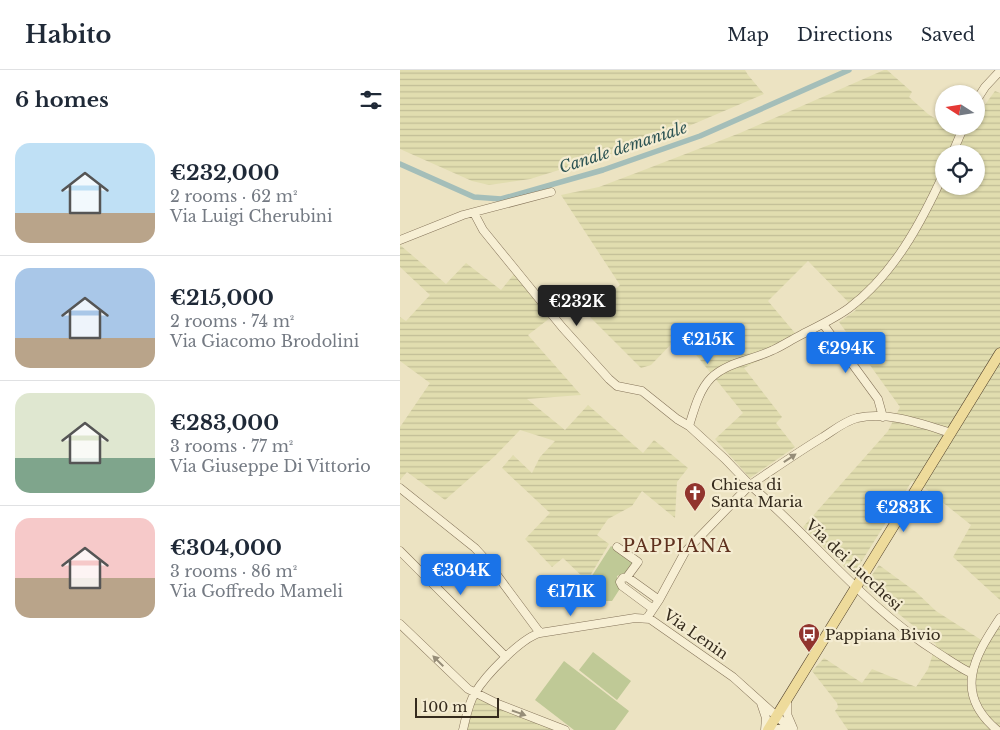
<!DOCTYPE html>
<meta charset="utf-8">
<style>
:root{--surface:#fff;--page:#f2f2f3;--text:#1f2937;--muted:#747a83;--line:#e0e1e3;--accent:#1a73e8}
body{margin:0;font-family:"Libre Baskerville",serif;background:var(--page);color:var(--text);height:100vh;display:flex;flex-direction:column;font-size:19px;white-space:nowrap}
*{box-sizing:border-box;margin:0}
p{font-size:16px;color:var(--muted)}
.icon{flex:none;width:28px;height:28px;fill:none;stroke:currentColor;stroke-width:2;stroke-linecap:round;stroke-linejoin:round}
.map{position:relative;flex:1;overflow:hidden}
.details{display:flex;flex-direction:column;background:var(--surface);width:400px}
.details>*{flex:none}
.needle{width:32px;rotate:282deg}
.fabs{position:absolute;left:535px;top:15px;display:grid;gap:10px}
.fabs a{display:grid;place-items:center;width:50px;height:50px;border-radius:50%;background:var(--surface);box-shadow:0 1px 4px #0004;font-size:25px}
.scale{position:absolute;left:15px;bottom:12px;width:84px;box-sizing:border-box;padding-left:5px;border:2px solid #352b1d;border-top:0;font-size:14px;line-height:18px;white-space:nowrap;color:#352b1d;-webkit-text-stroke:4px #f4ecd1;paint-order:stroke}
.price{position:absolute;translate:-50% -42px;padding:0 11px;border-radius:5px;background:var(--accent);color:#fff;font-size:16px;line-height:32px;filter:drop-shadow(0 1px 2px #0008)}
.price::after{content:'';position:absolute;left:50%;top:30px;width:15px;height:11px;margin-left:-8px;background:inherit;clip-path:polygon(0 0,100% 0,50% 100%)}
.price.active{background:#222;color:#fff}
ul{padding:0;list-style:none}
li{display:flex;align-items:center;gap:15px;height:125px;padding:0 15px}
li+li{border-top:1px solid var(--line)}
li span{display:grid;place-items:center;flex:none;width:140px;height:100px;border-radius:15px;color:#555}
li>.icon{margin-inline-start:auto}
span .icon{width:60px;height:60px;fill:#fffc;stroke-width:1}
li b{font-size:21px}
h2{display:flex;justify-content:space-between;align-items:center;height:60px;padding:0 15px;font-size:21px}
header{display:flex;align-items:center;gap:30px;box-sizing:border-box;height:70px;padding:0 25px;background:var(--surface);border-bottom:1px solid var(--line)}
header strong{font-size:24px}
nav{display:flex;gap:28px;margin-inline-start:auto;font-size:18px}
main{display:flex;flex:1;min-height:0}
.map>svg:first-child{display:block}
.farmland{fill:url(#farmland-rules);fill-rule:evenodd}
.green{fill:#bfc996}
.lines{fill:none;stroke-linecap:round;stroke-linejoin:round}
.canal{stroke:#a4beb9;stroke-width:5.5}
.minor-casing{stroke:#85745a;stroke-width:9}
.major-casing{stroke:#52422e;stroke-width:11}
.minor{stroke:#f7efd4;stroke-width:8}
.major{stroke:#eedb9b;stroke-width:10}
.oneway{fill:#968d78}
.labels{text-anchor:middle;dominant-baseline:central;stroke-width:4.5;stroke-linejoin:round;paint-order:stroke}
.poi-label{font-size:15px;fill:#352b1d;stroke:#f4ecd1;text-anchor:start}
.street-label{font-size:15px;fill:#352b1d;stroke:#f4ecd1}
.water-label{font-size:16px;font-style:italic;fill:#2d5454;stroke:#f4ecd1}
.quarter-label{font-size:18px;letter-spacing:1px;fill:#60321f;stroke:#f4ecd1}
</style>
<header>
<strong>Habito</strong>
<nav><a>Map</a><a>Directions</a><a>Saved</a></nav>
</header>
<main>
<section class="details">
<h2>6 homes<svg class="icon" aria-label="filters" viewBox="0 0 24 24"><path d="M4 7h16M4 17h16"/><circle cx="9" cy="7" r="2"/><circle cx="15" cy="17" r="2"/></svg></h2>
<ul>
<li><span style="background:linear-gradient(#bfe0f5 70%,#b9a48a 0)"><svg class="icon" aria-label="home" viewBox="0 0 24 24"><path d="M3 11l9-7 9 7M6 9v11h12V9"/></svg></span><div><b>€232,000</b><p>2 rooms · 62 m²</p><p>Via Luigi Cherubini</p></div></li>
<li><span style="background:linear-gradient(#a9c7e8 70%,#b9a48a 0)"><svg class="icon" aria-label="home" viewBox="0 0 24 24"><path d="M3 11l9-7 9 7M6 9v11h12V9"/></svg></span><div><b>€215,000</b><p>2 rooms · 74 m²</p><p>Via Giacomo Brodolini</p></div></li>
<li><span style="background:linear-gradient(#dfe7d0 65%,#7fa58c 0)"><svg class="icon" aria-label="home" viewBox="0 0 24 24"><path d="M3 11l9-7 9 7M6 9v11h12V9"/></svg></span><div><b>€283,000</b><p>3 rooms · 77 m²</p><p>Via Giuseppe Di Vittorio</p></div></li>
<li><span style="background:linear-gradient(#f6c9c9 60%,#b9a48a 0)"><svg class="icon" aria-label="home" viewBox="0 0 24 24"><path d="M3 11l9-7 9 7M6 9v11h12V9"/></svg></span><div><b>€304,000</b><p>3 rooms · 86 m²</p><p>Via Goffredo Mameli</p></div></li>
</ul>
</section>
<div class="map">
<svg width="600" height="660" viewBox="0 0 600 660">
<defs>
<pattern id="farmland-rules" width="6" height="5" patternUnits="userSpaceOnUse" patternTransform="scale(1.25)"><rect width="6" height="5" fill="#e1ddaf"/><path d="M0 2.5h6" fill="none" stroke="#c2be96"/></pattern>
</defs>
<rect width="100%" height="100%" fill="#ece3c2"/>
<!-- farmland -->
<path class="farmland" d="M 0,0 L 345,0 L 348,5 L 364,24 L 256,70 L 130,109 L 89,115 L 72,111 L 0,79 Z
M 484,0 L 487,0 L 512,22 L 509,27 L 528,44 L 544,54 L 544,56 L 548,56 L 563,66 L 570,56 L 576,56 L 576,47 L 595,21 L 600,23 L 600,530 L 553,487 L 571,455 L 526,419 L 512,411 L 453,505 L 403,457 L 488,361 L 500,337 L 439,252 L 456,240 L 408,191 L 368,231 L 400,269 L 344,298 L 382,347 L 376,353 L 395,377 L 350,408 L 315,369 L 343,343 L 280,265 L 251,295 L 241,298 L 188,245 L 220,215 L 161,125 L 199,117 L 236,103 L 340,63 ZM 544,84 L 576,84 L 576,116 L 544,116 Z
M 0,175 L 46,214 L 66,193 L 101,220 L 115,203 L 150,248 L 128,265 L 181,325 L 127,329 L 165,360 L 188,335 L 243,383 L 254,370 L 288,398 L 277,412 L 275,448 L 242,421 L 232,436 L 208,449 L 197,465 L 209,474 L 187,511 L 163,488 L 152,497 L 125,469 L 150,443 L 102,398 L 113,385 L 132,403 L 140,387 L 155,371 L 120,360 L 95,386 L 45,430 L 7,402 L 0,410 L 0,357 L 30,313 L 0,291 L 0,247 L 6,251 L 30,225 L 0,197 Z
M 479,495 L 516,522 L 536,541 L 586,573 L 600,557 L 600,660 L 448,660 L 435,641 L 438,637 L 437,633 L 412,601 L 424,588 L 462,613 L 472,599 L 516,617 L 528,599 L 536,574 L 464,516 Z
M 77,625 L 155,660 L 67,660 L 71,636 Z"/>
<!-- green -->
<path class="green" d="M 211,476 L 235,493 L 228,502 L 217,506 L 217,514 L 221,517 L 212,531 L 206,531 L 203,535 L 200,531 L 181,532 L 176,528 L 189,514 L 188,512 Z
M 193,582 L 231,611 L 217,630 L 179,600 Z
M 164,591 L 229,641 L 215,660 L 174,660 L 135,630 Z"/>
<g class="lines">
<!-- canal -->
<path class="canal" d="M 0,94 L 74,127 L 101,129 L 203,100 L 300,66 L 449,0"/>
<!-- minor casing -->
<g class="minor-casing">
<path id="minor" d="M 576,31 L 585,17 L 600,1
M 552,84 L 564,56
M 74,143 L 83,160 L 162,257 L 209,309 L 217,316 L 242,321 L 277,349 L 289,356
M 0,170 L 63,145 L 151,122
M 423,254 L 478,329 L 483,347
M 551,363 C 522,354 488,341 457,348 C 445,351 434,360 423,367 C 398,382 374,399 350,415 C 414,470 466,538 538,583 C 549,590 560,598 571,603
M 0,418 L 75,478 L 85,489 L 140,563 L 235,548 L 250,549 L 333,607 L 392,660
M 217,477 L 238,492 L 227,507
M 0,481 L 106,587
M 253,539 L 222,516 L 220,512 L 223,508 L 227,507 L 259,530
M 247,548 L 259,530 L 285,482 L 350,415 L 325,389 L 289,356 C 294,340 299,320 311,308 C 327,292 353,290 373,280 C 382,276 391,270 399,266 C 416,257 434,249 449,238 C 494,204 521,153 544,103
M 0,554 L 68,619 L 98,634 L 165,660
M 387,631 L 387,644 L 393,658
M 361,633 L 366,648 L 365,660
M 63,660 C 66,648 68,634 75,623 C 85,606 121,568 140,563
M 374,660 L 383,657 L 390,660
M 597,660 C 553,623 574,587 600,548"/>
</g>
<!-- major casing -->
<g class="major-casing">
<path id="major" d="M 368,660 L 600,283"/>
</g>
<!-- minor -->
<use href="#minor" class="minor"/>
<!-- major -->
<use href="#major" class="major"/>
</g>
<!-- one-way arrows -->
<defs><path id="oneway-solid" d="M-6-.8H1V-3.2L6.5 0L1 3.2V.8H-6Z" transform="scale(1.25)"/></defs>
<g class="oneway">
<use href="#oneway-solid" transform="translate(390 388) rotate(-34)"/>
<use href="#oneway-solid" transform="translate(38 591) rotate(-135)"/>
<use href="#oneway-solid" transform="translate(119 643) rotate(19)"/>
</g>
<!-- icons -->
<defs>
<g id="church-pin" transform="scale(1.125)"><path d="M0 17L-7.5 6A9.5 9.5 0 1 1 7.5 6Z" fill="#91342d" stroke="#f4ecd1"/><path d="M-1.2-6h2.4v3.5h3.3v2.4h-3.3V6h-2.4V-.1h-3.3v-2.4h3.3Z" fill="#fff"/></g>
<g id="bus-pin" transform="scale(1.125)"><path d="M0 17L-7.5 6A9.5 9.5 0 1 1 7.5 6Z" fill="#91342d" stroke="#f4ecd1"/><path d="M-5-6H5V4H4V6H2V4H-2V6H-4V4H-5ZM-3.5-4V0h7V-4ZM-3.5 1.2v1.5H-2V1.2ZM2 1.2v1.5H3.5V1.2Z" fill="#fff"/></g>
</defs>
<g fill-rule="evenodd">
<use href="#church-pin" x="295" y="423"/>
<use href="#bus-pin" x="409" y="564"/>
</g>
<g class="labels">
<!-- poi labels -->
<g class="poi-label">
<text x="311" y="414">Chiesa di<tspan x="311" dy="17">Santa Maria</tspan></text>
<text x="425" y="564">Pappiana Bivio</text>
</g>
<!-- street labels -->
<g class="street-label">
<text transform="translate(454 495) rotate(43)">Via dei Lucchesi</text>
<text transform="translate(296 564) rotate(35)">Via Lenin</text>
</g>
<!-- water labels -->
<g class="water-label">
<text transform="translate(223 77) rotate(-18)">Canale demaniale</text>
</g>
<!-- quarter labels -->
<g class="quarter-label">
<text x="277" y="476">PAPPIANA</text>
</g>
</g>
</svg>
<div class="fabs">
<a><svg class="needle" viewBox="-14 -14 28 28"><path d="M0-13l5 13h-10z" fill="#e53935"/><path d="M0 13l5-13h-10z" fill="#747a83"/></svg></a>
<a><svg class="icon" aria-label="locate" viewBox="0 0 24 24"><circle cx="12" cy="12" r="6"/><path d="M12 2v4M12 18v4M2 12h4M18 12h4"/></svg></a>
</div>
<div class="scale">100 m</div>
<b class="price active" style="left:177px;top:257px">€232K</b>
<b class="price" style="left:308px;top:295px">€215K</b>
<b class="price" style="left:446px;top:304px">€294K</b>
<b class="price" style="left:504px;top:463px">€283K</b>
<b class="price" style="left:61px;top:526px">€304K</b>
<b class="price" style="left:171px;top:547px">€171K</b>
</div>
</main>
